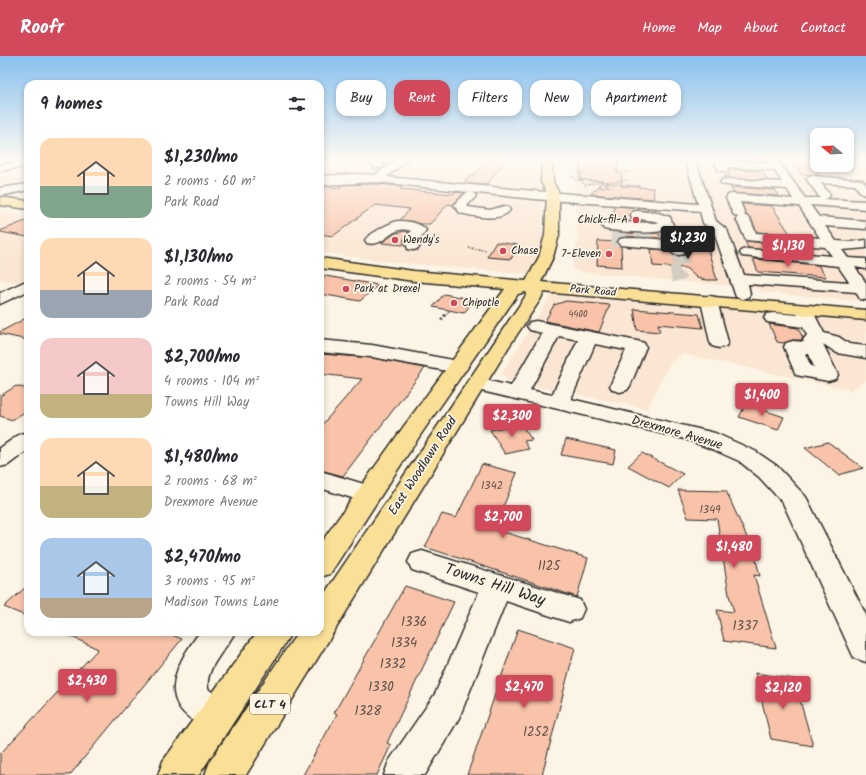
<!DOCTYPE html>
<meta charset="utf-8">
<style>
:root{--surface:#fff;--page:#f7f7f7;--text:#2b2b33;--muted:#7c7c81;--accent:#d1495b}
body{margin:0;font-family:Kalam,sans-serif;background:var(--page);color:var(--text);height:100vh;display:flex;flex-direction:column;font-size:15px;white-space:nowrap}
*{box-sizing:border-box;margin:0}
p{font-size:13px;color:var(--muted)}
.icon{flex:none;width:22px;height:22px;fill:none;stroke:currentColor;stroke-width:2;stroke-linecap:round;stroke-linejoin:round}
.map{position:relative;flex:1;overflow:hidden}
.sheet{position:absolute;left:24px;top:24px;width:300px;height:556px;display:flex;flex-direction:column;background:var(--surface);border-radius:12px;box-shadow:0 2px 6px #0003}
.sheet>*{flex:none}
.guide{position:absolute;left:336px;top:24px;width:380px;height:36px;display:flex;gap:8px}
.needle{width:26px;rotate:288deg}
.tools{position:absolute;left:810px;top:72px;display:grid;gap:8px}
.tools a{display:grid;place-items:center;width:44px;height:44px;border-radius:8px;background:var(--surface);box-shadow:0 2px 6px #0003;font-size:20px}
.price{position:absolute;translate:-50% -34px;padding:0 9px;border-radius:4px;background:var(--accent);color:#fff;font-size:13px;line-height:26px;filter:drop-shadow(0 1px 2px #0008)}
.price::after{content:'';position:absolute;left:50%;top:24px;width:12px;height:9px;margin-left:-6px;background:inherit;clip-path:polygon(0 0,100% 0,50% 100%)}
.price.active{background:#222;color:#fff}
ul{padding:0;list-style:none}
li{display:flex;align-items:center;gap:12px;height:100px;padding:0 16px}
li span{display:grid;place-items:center;flex:none;width:112px;height:80px;border-radius:12px;color:#555}
li>.icon{margin-inline-start:auto}
span .icon{width:48px;height:48px;fill:#fffc;stroke-width:1}
li b{font-size:17px}
h2{display:flex;justify-content:space-between;align-items:center;height:48px;padding:0 16px;font-size:17px}
.tag{padding:0 14px;border-radius:12px;background:var(--surface);box-shadow:0 2px 6px #0003;font-size:14px;line-height:36px}
.tag.active{background:var(--accent);color:#fff}
header{display:flex;align-items:center;gap:24px;box-sizing:border-box;height:56px;padding:0 20px;background:var(--accent);color:#fff}
header strong{font-size:19px}
nav{display:flex;gap:22px;margin-inline-start:auto;font-size:14px}
.map>svg:first-child{display:block}
.built{fill:#fbe6d3}
.building{fill:#f8c3a9;stroke:#2b2b2b}
.lines{fill:none;stroke-linecap:round;stroke-linejoin:round}
.minor-tunnel{stroke:#d2cdc0;stroke-width:16;stroke-dasharray:16 8;stroke-linecap:butt}
.minor-casing{stroke:#2b2b2b;stroke-width:3}
.major-casing{stroke:#2b2b2b;stroke-width:3}
.path-far1{stroke:#2b2b2b;stroke-width:1.5;stroke-dasharray:1.5 1.5;stroke-linecap:butt}
.path{stroke:#2b2b2b;stroke-width:2.5;stroke-dasharray:2.5 2.5;stroke-linecap:butt}
.minor{fill:#fcf5e5;fill-rule:evenodd}
.major{fill:#fadf96;fill-rule:evenodd}
.path-bridge{stroke:#2b2b2b;stroke-width:1.5;stroke-dasharray:1.5 1.5;stroke-linecap:butt}
.poi-dot{fill:#d1495b;stroke:#fcf5e5;stroke-width:1.5}
.labels{text-anchor:middle;dominant-baseline:central;stroke-width:3.5;stroke-linejoin:round;paint-order:stroke}
.far-number-label{font-size:9px;fill:#5e514a}
.far-poi-label{font-size:11px;fill:#2b2b2b;stroke:#fcf5e5;text-anchor:start}
.far-street-label{font-size:11px;fill:#2b2b2b;stroke:#fcf5e5}
.number-label{font-size:11px;fill:#5e514a}
.shield{fill:#fcf5e5;stroke:#6a6863;stroke-width:1}
.shield-label{font-size:12px;font-weight:bold;fill:#2b2b2b}
.street-label{font-size:13px;fill:#2b2b2b;stroke:#fcf5e5}
.near-number-label{font-size:13px;fill:#5e514a}
.near-street-label{font-size:16px;fill:#2b2b2b;stroke:#fcf5e5}
</style>
<header>
<strong>Roofr</strong>
<nav><a>Home</a><a>Map</a><a>About</a><a>Contact</a></nav>
</header>
<div class="map">
<svg width="866" height="719" viewBox="0 0 866 719">
<rect width="100%" height="100%" fill="#fcf5e5"/>
<filter id="ink" filterUnits="userSpaceOnUse"><feTurbulence type="fractalNoise" baseFrequency=".025" numOctaves="2"/><feDisplacementMap in="SourceGraphic" scale="8" xChannelSelector="R" yChannelSelector="G"/><feConvolveMatrix kernelMatrix="1 2 1 2 8 2 1 2 1" color-interpolation-filters="sRGB"/></filter>
<g filter="url(#ink)">
<!-- built -->
<path class="built" d="M 320,103 L 544,103 L 542,185 L 529,218 L 391,206 L 320,196 Z
M 573,103 L 817,103 L 817,109 L 847,109 L 847,103 L 866,103 L 866,246 L 761,236 L 759,233 L 582,216 L 575,214 L 573,210 L 574,198 L 578,185 Z
M 28,105 L 28,148 L 0,144 L 0,111 Z
M 0,156 L 28,161 L 28,229 L 0,223 Z
M 551,239 L 866,264 L 866,324 L 851,334 L 682,298 L 669,309 L 647,353 L 506,324 L 502,317 Z"/>
<!-- building -->
<path class="building" d="M 581,103 L 618,103 L 617,117 L 622,118 L 621,130 L 653,132 L 654,143 L 591,138 L 603,125 L 579,124 Z
M 790,103 L 817,103 L 817,115 L 820,119 L 801,118 Z
M 487,104 L 505,106 L 486,129 L 463,127 L 470,120 L 473,120 Z
M 729,113 L 762,115 L 768,124 L 726,122 L 725,119 L 730,120 L 728,116 Z
M 377,128 L 401,130 L 400,133 L 453,138 L 455,136 L 464,137 L 453,149 L 448,148 L 430,168 L 421,168 L 400,164 L 410,153 L 375,149 L 333,180 L 320,178 L 320,130 L 340,132 L 340,129 Z
M 730,131 L 775,134 L 780,140 L 734,137 Z
M 742,148 L 772,150 L 790,178 L 757,176 L 751,162 L 746,159 Z
M 614,150 L 656,153 L 656,155 L 637,154 L 631,156 L 630,159 L 632,163 L 645,165 L 614,165 Z
M 28,164 L 28,181 L 0,176 L 0,175 Z
M 404,175 L 409,176 L 404,183 L 404,187 L 403,189 L 381,187 L 394,178 Z
M 614,176 L 643,178 L 659,177 L 660,182 L 625,180 L 618,183 L 614,183 Z
M 686,183 L 705,184 L 717,224 L 706,224 L 697,222 L 686,212 L 653,210 L 651,193 L 666,194 L 679,200 L 684,199 L 687,196 L 689,196 Z
M 598,185 L 617,186 L 621,191 L 622,211 L 597,209 Z
M 745,185 L 806,191 L 810,197 L 748,192 Z
M 496,186 L 518,189 L 511,203 L 487,201 Z
M 753,203 L 818,209 L 826,221 L 758,216 Z
M 320,219 L 378,229 L 360,245 L 320,238 Z
M 444,238 L 474,244 L 464,257 L 433,251 Z
M 566,245 L 610,249 L 599,276 L 545,265 L 554,249 Z
M 634,253 L 699,258 L 703,272 L 658,268 L 660,276 L 637,274 Z
M 28,261 L 28,284 L 0,278 L 0,276 Z
M 769,268 L 798,272 L 803,282 L 802,284 L 793,284 L 784,287 L 777,286 Z
M 320,298 L 372,302 L 425,312 L 343,420 L 320,414 L 320,371 L 362,323 L 320,318 Z
M 16,330 L 28,333 L 28,354 L 12,364 L 0,360 L 0,340 Z
M 746,348 L 784,361 L 778,374 L 739,361 Z
M 521,368 L 532,384 L 524,385 L 529,393 L 505,398 L 490,374 Z
M 566,383 L 616,394 L 613,408 L 561,399 Z
M 828,386 L 863,412 L 839,419 L 805,392 Z
M 642,397 L 683,418 L 669,432 L 628,410 Z
M 482,408 L 517,417 L 494,473 L 588,502 L 577,541 L 425,491 L 442,458 L 456,462 Z
M 678,434 L 726,435 L 750,488 L 752,488 L 760,520 L 754,519 L 776,592 L 724,585 L 717,554 L 734,556 L 729,539 L 717,463 L 688,462 Z
M 28,529 L 28,561 L 4,551 Z
M 405,530 L 454,546 L 387,687 L 391,689 L 377,719 L 303,719 L 337,658 L 334,657 Z
M 518,573 L 575,592 L 542,719 L 467,719 Z
M 61,576 L 165,576 L 182,583 L 70,719 L 0,719 L 0,698 L 98,593 Z
M 755,617 L 794,623 L 813,690 L 771,683 Z"/>
<g class="lines">
<!-- minor-tunnel -->
<path class="minor-tunnel" d="M 611,183 L 644,182 L 677,188 L 683,214 L 680,217 L 671,218"/>
<!-- minor casing -->
<g class="minor-casing">
<path id="minor" d="M 366,103 L 378,103 L 384,108 L 382,112 L 374,112 L 373,109 Z
M 397,103 L 408,103 L 387,121 L 534,135 L 698,148 L 685,103 L 695,103 L 716,165 L 727,174 L 744,219 L 849,226 L 838,210 L 742,200 L 740,197 L 742,194 L 747,193 L 832,200 L 825,191 L 746,184 L 736,163 L 738,161 L 733,158 L 726,142 L 728,139 L 732,138 L 793,143 L 787,133 L 726,129 L 722,128 L 720,126 L 722,124 L 726,123 L 782,126 L 774,114 L 727,111 L 728,113 L 727,115 L 719,115 L 715,107 L 720,104 L 770,107 L 767,103 L 777,103 L 805,142 L 823,142 L 820,142 L 808,125 L 806,123 L 808,121 L 812,120 L 862,124 L 866,128 L 866,139 L 862,138 L 855,129 L 821,127 L 830,139 L 828,142 L 824,143 L 866,145 L 866,153 L 810,149 L 819,161 L 866,165 L 866,173 L 825,170 L 836,185 L 851,186 L 866,184 L 866,192 L 842,194 L 848,202 L 866,203 L 866,213 L 855,211 L 866,227 L 866,244 L 860,243 L 856,236 L 748,228 L 750,238 L 748,241 L 742,243 L 736,241 L 714,176 L 703,167 L 700,155 L 534,143 L 377,126 L 320,129 L 320,120 L 357,118 L 375,119 ZM 740,146 L 799,150 L 820,182 L 756,177 L 750,163 L 744,159 L 745,158 Z
M 28,104 L 28,110 L 0,115 L 0,109 Z
M 28,128 L 28,134 L 0,140 L 0,132 Z
M 470,136 L 474,137 L 476,140 L 467,150 L 468,151 L 490,154 L 504,150 L 508,151 L 510,154 C 501,167 473,160 460,157 L 454,149 L 466,137 Z
M 637,155 L 658,157 L 670,161 L 673,169 C 665,181 623,175 609,174 L 604,173 L 602,170 L 604,167 L 609,166 L 659,167 L 655,165 L 632,162 L 631,159 L 632,156 Z
M 397,165 C 406,165 420,166 426,174 L 419,184 L 420,190 L 418,193 L 413,194 L 408,193 L 405,184 L 411,175 C 391,167 386,192 367,187 L 365,184 C 369,178 390,167 397,165 Z
M 625,182 C 642,183 676,180 686,195 L 684,198 L 679,199 L 674,198 L 666,193 L 620,189 L 618,186 L 620,183 Z
M 28,224 L 28,235 L 0,248 L 0,237 Z
M 709,240 L 715,241 L 717,245 L 728,286 L 726,290 L 719,292 L 712,290 L 710,286 L 701,245 L 703,241 Z
M 804,249 L 810,250 L 824,277 L 839,281 L 849,288 L 866,290 L 866,302 L 837,297 L 823,288 L 838,319 L 835,323 L 828,325 L 796,319 L 784,291 L 786,287 L 793,285 L 804,286 L 803,284 L 807,279 L 803,271 L 767,266 L 764,262 L 767,258 L 773,257 L 798,259 L 795,254 L 798,250 ZM 805,298 L 809,298 L 814,311 L 811,310 Z
M 536,265 L 637,285 L 644,287 L 646,291 L 630,330 L 627,334 L 620,336 L 613,334 L 610,330 L 626,294 L 595,288 L 571,343 L 715,377 L 755,395 L 777,410 L 806,441 L 866,559 L 866,606 L 854,602 L 783,447 L 759,421 L 739,405 L 712,393 L 685,383 L 469,332 L 466,328 L 469,324 L 476,322 L 511,330 L 542,277 L 530,274 L 527,270 L 530,266 ZM 559,280 L 578,284 L 552,339 L 530,334 Z
M 320,284 L 372,289 L 458,305 L 465,307 L 468,311 L 465,315 L 458,317 L 372,301 L 320,296 Z
M 28,376 L 28,394 L 8,409 L 0,411 L 0,392 L 20,378 Z
M 320,415 L 364,428 L 368,434 L 364,440 L 355,443 L 320,432 Z
M 422,495 L 580,544 L 584,553 L 580,562 L 569,566 L 506,545 L 459,662 L 425,719 L 384,719 L 389,705 L 435,638 L 479,536 L 412,514 L 408,506 L 412,498 Z
M 200,576 L 235,576 C 226,594 205,611 208,633 L 221,643 L 226,655 L 221,667 L 208,672 C 155,651 173,611 200,576 Z"/>
</g>
<!-- major casing -->
<g class="major-casing">
<path id="major" d="M 542,103 L 552,103 L 553,126 L 559,137 L 559,179 L 553,201 L 541,226 L 866,254 L 866,264 L 542,236 L 543,238 L 540,244 L 508,292 L 246,719 L 205,719 L 210,705 L 298,576 L 320,576 L 320,544 L 527,238 L 526,236 L 518,238 L 421,378 L 330,518 L 320,521 L 320,488 L 404,370 L 505,233 L 414,225 L 320,212 L 320,202 L 414,215 L 526,225 L 539,201 L 545,179 L 547,137 L 541,126 Z
M 0,141 L 28,145 L 28,153 L 0,149 Z
M 257,576 L 291,576 L 286,586 L 199,719 L 158,719 L 163,705 Z"/>
</g>
<!-- path-far1 -->
<path class="path-far1" d="M 581,103 L 579,116 L 582,116 L 580,124 L 614,126 L 628,124
M 616,115 L 630,116
M 571,121 L 575,121 L 576,124 L 581,124 L 585,129
M 605,127 L 640,130
M 585,129 L 600,126
M 469,192 L 486,194
M 444,260 L 449,255"/>
<!-- path -->
<path class="path" d="M 441,264 L 445,259"/>
<!-- minor -->
<use href="#minor" class="minor"/>
<!-- major -->
<use href="#major" class="major"/>
<!-- path-bridge -->
<path class="path-bridge" d="M 608,126 L 606,130 L 611,131
M 604,132 L 597,131 L 601,127 L 607,128"/>
</g>
</g>
<!-- sky -->
<linearGradient id="sky" x2="0" y2="1"><stop stop-color="#88c0ee"/><stop offset="0.51" stop-color="#fefaf3"/><stop offset="1" stop-color="#fefaf3" stop-opacity="0"/></linearGradient>
<rect width="866" height="203" fill="url(#sky)"/>
<!-- markers -->
<g class="poi-dot">
<circle cx="636" cy="164" r="4"/>
<circle cx="395" cy="184" r="4"/>
<circle cx="503" cy="195" r="4"/>
<circle cx="609" cy="198" r="4"/>
<circle cx="346" cy="233" r="4"/>
<circle cx="454" cy="247" r="4"/>
</g>
<g class="labels">
<!-- far-number labels -->
<g class="far-number-label">
<text x="578" y="258">4400</text>
</g>
<!-- far-poi labels -->
<g class="far-poi-label">
<text x="628" y="164" text-anchor="end">Chick-fil-A</text>
<text x="403" y="184">Wendy's</text>
<text x="511" y="195">Chase</text>
<text x="601" y="198" text-anchor="end">7-Eleven</text>
<text x="354" y="233">Park at Drexel</text>
<text x="462" y="247">Chipotle</text>
</g>
<!-- far-street labels -->
<g class="far-street-label">
<text transform="translate(593 235) rotate(5)">Park Road</text>
</g>
<!-- number labels -->
<g class="number-label">
<text x="492" y="430">1342</text>
<text x="710" y="454">1349</text>
</g>
<!-- shield labels -->
<rect class="shield" x="250" y="638" width="40" height="20" rx="3"/>
<g class="shield-label">
<text x="270" y="648">CLT 4</text>
</g>
<!-- street labels -->
<g class="street-label">
<text transform="translate(677 377) rotate(16)">Drexmore Avenue</text>
<text transform="translate(423 410) rotate(-57)">East Woodlawn Road</text>
</g>
<!-- near-number labels -->
<g class="near-number-label">
<text x="549" y="510">1125</text>
<text x="414" y="566">1336</text>
<text x="745" y="570">1337</text>
<text x="404" y="587">1334</text>
<text x="393" y="608">1332</text>
<text x="381" y="631">1330</text>
<text x="368" y="655">1328</text>
<text x="536" y="676">1252</text>
</g>
<!-- near-street labels -->
<g class="near-street-label">
<text transform="translate(495 529) rotate(18)">Towns Hill Way</text>
</g>
</g>
</svg>
<div class="tools">
<a><svg class="needle" viewBox="-14 -14 28 28"><path d="M0-13l5 13h-10z" fill="#e53935"/><path d="M0 13l5-13h-10z" fill="#7c7c81"/></svg></a>
</div>
<b class="price active" style="left:688px;top:204px">$1,230</b>
<b class="price" style="left:788px;top:212px">$1,130</b>
<b class="price" style="left:762px;top:361px">$1,400</b>
<b class="price" style="left:512px;top:382px">$2,300</b>
<b class="price" style="left:503px;top:483px">$2,700</b>
<b class="price" style="left:734px;top:513px">$1,480</b>
<b class="price" style="left:87px;top:647px">$2,430</b>
<b class="price" style="left:524px;top:653px">$2,470</b>
<b class="price" style="left:783px;top:654px">$2,120</b>
<div class="guide">
<a class="tag">Buy</a>
<a class="tag active">Rent</a>
<a class="tag">Filters</a>
<a class="tag">New</a>
<a class="tag">Apartment</a>
</div>
<section class="sheet">
<h2>9 homes<svg class="icon" aria-label="filters" viewBox="0 0 24 24"><path d="M4 7h16M4 17h16"/><circle cx="9" cy="7" r="2"/><circle cx="15" cy="17" r="2"/></svg></h2>
<ul>
<li><span style="background:linear-gradient(#ffd9b3 60%,#7fa58c 0)"><svg class="icon" aria-label="home" viewBox="0 0 24 24"><path d="M3 11l9-7 9 7M6 9v11h12V9"/></svg></span><div><b>$1,230/mo</b><p>2 rooms · 60 m²</p><p>Park Road</p></div></li>
<li><span style="background:linear-gradient(#ffd9b3 65%,#9aa5b1 0)"><svg class="icon" aria-label="home" viewBox="0 0 24 24"><path d="M3 11l9-7 9 7M6 9v11h12V9"/></svg></span><div><b>$1,130/mo</b><p>2 rooms · 54 m²</p><p>Park Road</p></div></li>
<li><span style="background:linear-gradient(#f6c9c9 70%,#c2b280 0)"><svg class="icon" aria-label="home" viewBox="0 0 24 24"><path d="M3 11l9-7 9 7M6 9v11h12V9"/></svg></span><div><b>$2,700/mo</b><p>4 rooms · 104 m²</p><p>Towns Hill Way</p></div></li>
<li><span style="background:linear-gradient(#ffd9b3 60%,#c2b280 0)"><svg class="icon" aria-label="home" viewBox="0 0 24 24"><path d="M3 11l9-7 9 7M6 9v11h12V9"/></svg></span><div><b>$1,480/mo</b><p>2 rooms · 68 m²</p><p>Drexmore Avenue</p></div></li>
<li><span style="background:linear-gradient(#a9c7e8 75%,#b9a48a 0)"><svg class="icon" aria-label="home" viewBox="0 0 24 24"><path d="M3 11l9-7 9 7M6 9v11h12V9"/></svg></span><div><b>$2,470/mo</b><p>3 rooms · 95 m²</p><p>Madison Towns Lane</p></div></li>
</ul>
</section>
</div>
